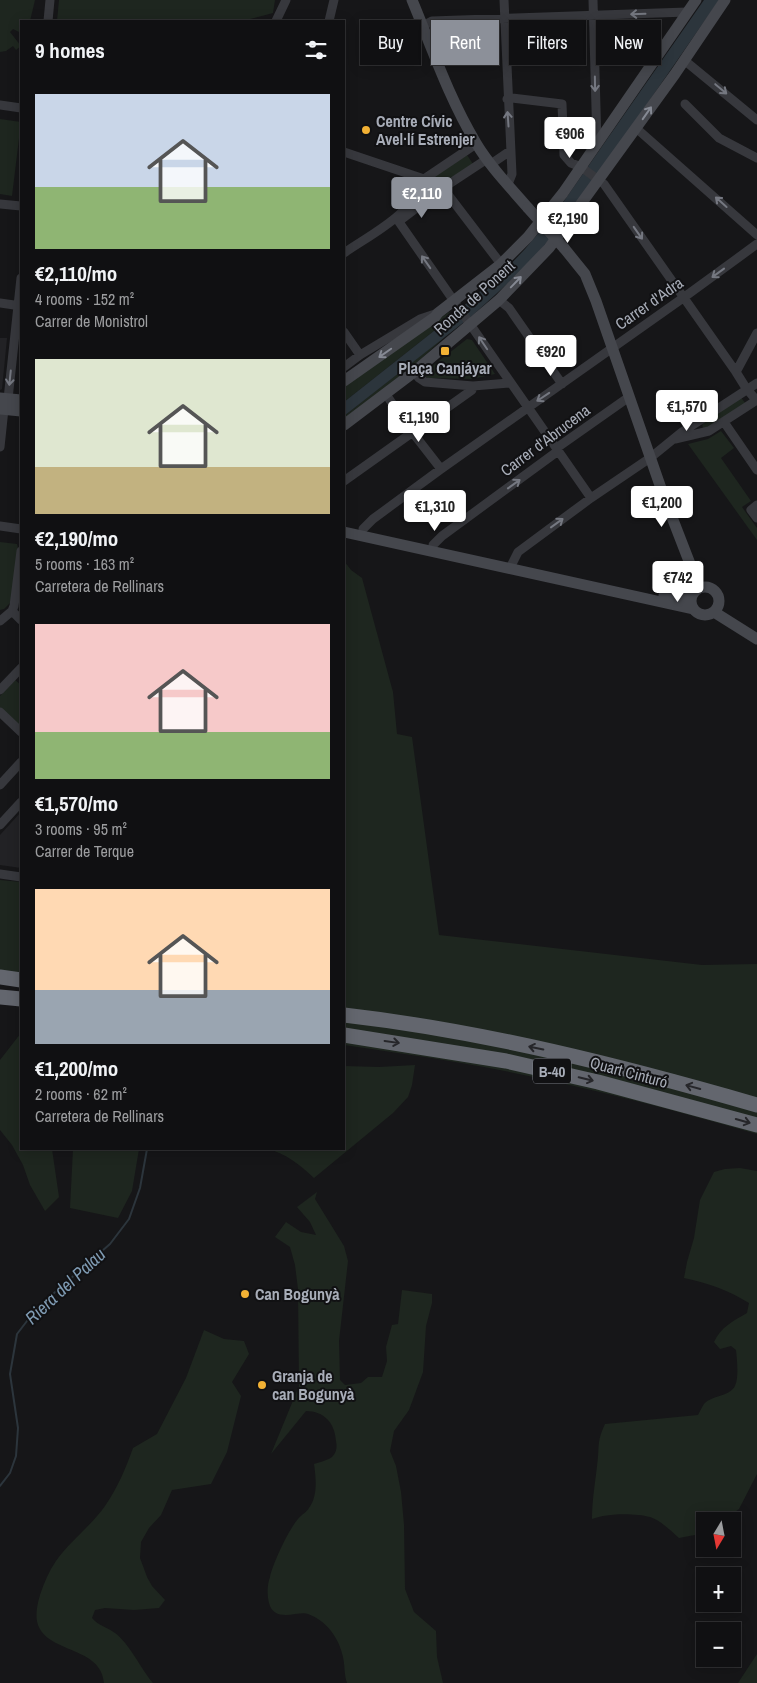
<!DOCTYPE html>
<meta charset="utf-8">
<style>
:root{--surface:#101012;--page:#1e1e20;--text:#f1f3f6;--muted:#9c9d9f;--line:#303032;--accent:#8c9099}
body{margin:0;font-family:"Archivo Narrow",sans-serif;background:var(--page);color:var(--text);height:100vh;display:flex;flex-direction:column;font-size:19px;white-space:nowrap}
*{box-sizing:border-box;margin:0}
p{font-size:16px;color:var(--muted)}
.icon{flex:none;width:28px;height:28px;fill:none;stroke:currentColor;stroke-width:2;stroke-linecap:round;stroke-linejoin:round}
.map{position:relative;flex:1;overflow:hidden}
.side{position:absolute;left:20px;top:20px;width:325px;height:1130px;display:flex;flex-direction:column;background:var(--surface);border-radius:0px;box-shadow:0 2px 12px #0003,0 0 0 1px var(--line)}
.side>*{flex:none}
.banner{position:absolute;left:360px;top:20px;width:321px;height:45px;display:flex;gap:10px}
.needle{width:32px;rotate:190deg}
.fabs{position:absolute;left:696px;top:1512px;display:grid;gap:10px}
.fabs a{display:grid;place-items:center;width:45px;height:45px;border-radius:0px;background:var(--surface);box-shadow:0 2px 12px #0003,0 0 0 1px var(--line);font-size:25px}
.price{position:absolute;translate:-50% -42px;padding:0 11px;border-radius:5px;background:#fff;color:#222;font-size:16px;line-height:32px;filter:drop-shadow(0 1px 2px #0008)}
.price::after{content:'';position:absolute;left:50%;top:30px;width:15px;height:11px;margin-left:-8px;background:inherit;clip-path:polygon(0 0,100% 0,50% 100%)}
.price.selected{background:var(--accent);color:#fff}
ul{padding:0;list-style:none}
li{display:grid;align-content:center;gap:10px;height:265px;padding:0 15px}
li span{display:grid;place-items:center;height:155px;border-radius:0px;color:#555}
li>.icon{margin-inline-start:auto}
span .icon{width:90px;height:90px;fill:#fffc;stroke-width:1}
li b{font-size:21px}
h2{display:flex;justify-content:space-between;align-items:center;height:60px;padding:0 15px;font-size:21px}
.tag{padding:0 18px;border-radius:0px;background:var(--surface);box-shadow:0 2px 12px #0003,0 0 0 1px var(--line);font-size:18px;line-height:45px}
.tag.selected{background:var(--accent);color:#fff}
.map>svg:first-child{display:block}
.built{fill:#222225}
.green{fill:#1e261f}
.water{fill:#2c353c}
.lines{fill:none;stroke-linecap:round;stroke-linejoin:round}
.stream{stroke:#2c353c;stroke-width:2}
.street{stroke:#37383d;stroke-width:9}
.secondary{stroke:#45474d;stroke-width:11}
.highway{stroke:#63666e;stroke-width:15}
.secondary-bridge{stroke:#45474d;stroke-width:11}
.oneway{stroke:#757881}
.oneway2{stroke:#858993}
.oneway3{stroke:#26262a}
.poi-dot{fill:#f2b134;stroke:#111113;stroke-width:2}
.labels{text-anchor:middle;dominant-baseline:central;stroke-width:4;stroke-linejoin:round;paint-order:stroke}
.shield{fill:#111113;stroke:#7b7e86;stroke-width:1}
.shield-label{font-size:15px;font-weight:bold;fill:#a8adb8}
.poi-label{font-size:16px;font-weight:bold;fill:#a8adb8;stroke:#111113;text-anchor:start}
.street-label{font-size:16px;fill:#a8adb8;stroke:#111113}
.water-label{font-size:18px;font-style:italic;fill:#7f9bb3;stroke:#111113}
</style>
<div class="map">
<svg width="757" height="1683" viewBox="0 0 757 1683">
<rect width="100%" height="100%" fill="#161618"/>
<!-- built -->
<path class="built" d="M 0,338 L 7,338 L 2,389 L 0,390 Z
M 21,812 L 21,868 L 0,865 L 0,835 Z"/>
<!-- green -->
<path class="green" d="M 0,0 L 35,0 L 30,21 L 21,21 L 21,33 L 13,29 L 10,32 L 21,46 L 16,50 L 13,46 L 6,51 L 0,52 Z
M 59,0 L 275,0 L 273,13 L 250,19 L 250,21 L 57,21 Z
M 0,119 L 21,122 L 12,196 L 0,194 Z
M 467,155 L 473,164 L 419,201 L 434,176 Z
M 449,312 L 453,315 L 444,323 L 344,402 L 344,385 Z
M 449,333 L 420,360 L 344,420 L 344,416 Z
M 467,339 L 472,340 L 495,374 L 472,379 L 427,378 L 425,376 L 426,371 Z
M 739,395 L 746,404 L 709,429 L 703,429 L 702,423 Z
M 721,431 L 734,448 L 721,458 L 751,501 L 742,507 L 757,528 L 757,540 L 688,444 L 708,439 Z
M 0,542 L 17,544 L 18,548 L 11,602 L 4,609 L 0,610 Z
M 344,561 L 351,570 L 362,578 L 393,692 L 397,734 L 412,737 L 439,935 L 702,965 L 757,964 L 757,1134 C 660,1106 561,1080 461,1063 C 422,1056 383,1051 344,1045 Z
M 15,680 L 21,685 L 21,727 L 0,708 L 0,696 Z
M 0,880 L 21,882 L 21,973 L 0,971 Z
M 21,1033 L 21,1149 L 52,1149 L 59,1197 L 45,1211 L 30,1185 L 23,1165 L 12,1145 L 0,1130 L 0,1060 Z
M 415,1065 L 412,1085 L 408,1097 L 393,1113 L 314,1178 C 300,1165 286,1153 267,1149 L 344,1149 L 344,1066 L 379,1067 Z
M 73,1149 L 139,1149 L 132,1191 L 118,1218 L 70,1208 Z
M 740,1168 L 757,1171 L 757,1474 L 739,1509 L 723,1521 L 705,1521 L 705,1533 L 679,1538 C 671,1531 660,1520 650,1517 C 635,1513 607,1513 592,1519 C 592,1501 595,1484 597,1466 C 600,1447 596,1443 605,1424 L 698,1415 C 700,1411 702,1407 704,1404 C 712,1395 729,1397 735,1386 C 739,1378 737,1359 736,1350 L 731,1346 L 720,1349 L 714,1342 C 721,1327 733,1321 747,1313 L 749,1303 C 728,1290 708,1283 684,1278 L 687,1262 L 694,1238 L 700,1200 L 714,1172 L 725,1169 Z
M 317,1192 L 315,1199 L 344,1246 L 348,1261 L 339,1341 L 340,1380 L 345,1385 L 361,1383 L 368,1377 L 382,1377 L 387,1361 L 386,1347 L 392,1325 L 398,1324 L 402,1290 L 432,1294 L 432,1303 L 426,1326 L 423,1372 L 409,1410 L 394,1431 L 390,1451 L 396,1466 L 401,1492 L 404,1525 L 405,1589 L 414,1612 L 436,1631 L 437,1657 L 443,1683 L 347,1683 C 344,1674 345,1666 343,1657 C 339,1638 327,1621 308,1614 C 300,1610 274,1624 269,1603 C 267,1595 267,1585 270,1577 C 273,1563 289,1529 298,1519 C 301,1515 307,1512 309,1508 C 318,1496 316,1478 314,1464 C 320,1462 329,1460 333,1456 C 337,1451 337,1446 336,1441 C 335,1423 324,1411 306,1411 L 271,1454 L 299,1386 L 298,1289 L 295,1265 L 290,1247 L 275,1237 L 286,1222 L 301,1232 L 316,1235 L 310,1222 L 297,1207 Z
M 204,1330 L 224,1339 L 244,1341 L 249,1354 L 232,1382 L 241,1396 L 227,1452 L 211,1484 L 172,1490 L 161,1515 L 149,1528 L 141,1542 L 140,1558 L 147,1577 L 152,1586 L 165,1600 L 159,1608 L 134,1610 L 105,1608 L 95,1610 L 92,1618 C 99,1626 107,1627 115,1633 C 129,1643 141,1669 153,1683 L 104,1683 C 101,1646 49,1654 38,1625 C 35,1616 37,1605 40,1595 C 44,1583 49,1571 56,1561 C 70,1541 91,1526 105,1506 C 118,1487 125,1470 133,1448 L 157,1434 L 186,1378 Z
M 757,1654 L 757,1683 L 738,1683 Z"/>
<!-- water -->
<path class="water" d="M 704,0 L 719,0 L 577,205 L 530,263 L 473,315 L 344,416 L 344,402 L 444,323 L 508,267 L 525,249 L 557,211 Z"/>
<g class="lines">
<!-- stream -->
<path class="stream" d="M 0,1486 L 10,1473 L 16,1456 L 18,1428 L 10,1374 L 17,1334 L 37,1308 L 110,1244 L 129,1219 L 140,1188 L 147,1149"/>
<!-- street -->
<path class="street" d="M 504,0 L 512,174 L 508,184
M 593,0 L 597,144
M 48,21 L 50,0
M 276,21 L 286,0
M 329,21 L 334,0
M 423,26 L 432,21 L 687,12
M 684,60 L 757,120
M 507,99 L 512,98 L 562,104 L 564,155 L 571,163 L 581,167 L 604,184 L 736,372 L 746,388 L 757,401
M 685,104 L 719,138 L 757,158
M 0,105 L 21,108
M 636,128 L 757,235
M 344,152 L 424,179
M 491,164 L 510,151
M 443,188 L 501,264
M 0,204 L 21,206
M 402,219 L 443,188 L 487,159
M 399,222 L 591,498
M 344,253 C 373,233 412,215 424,179 L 476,144
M 499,300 L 509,308 L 562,384
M 0,303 L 21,306
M 344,332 L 360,355
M 344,367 L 360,355 L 420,319 L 435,314
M 414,372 L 419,378 L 425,382 L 473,386 L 509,383
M 736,372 L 757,333
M 385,393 L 413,433 L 441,469
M 8,399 L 21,278
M 724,422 L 757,470
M 675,439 L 709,431 L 757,400
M 0,447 L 4,409
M 344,481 L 472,390 L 473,386
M 757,505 L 751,510 L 757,518
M 0,526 L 21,529
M 363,529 L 373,519 L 441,469 L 683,298 L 757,244
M 433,545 L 442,536 L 558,451 L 558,447 L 629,397
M 510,568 L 518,552 L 591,498 L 650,458 L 682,432 L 757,383
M 12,611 L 14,606 L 21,551
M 12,611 L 21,620
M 0,621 L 12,611
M 0,690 L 21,668
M 0,712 L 21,732
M 0,785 L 21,762
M 0,825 L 21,802
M 0,874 L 21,877"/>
<!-- secondary -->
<path class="secondary" d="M 412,0 C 432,48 449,98 476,143 C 490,167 510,187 528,208
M 564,248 L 585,274 L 596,301 L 663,494 L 699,587
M 344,381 L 435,317 L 438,313 L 501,264 L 528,237 L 563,193 L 696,0
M 0,398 L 21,400
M 0,409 L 21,411
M 344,425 L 414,372 L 499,300 L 549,248 L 675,74 L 725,0
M 344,532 L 693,609
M691 601a14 14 0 1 1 28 0a14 14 0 1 1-28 0Z
M 664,595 L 685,597 L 692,594
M 714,612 L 757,639"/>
<!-- highway -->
<path class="highway" d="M 0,977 L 21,980
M 0,997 L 21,999
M 344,1015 C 484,1031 622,1066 757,1105
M 344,1035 L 506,1061 L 598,1082 L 757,1125"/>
<!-- secondary-bridge -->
<path class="secondary-bridge" d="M 528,208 L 564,248"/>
</g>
<!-- one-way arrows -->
<defs><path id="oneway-shaft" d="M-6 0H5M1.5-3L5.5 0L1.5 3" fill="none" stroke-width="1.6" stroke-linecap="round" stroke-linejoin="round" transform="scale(1.25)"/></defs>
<g class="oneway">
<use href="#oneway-shaft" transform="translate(638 14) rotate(178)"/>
<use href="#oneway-shaft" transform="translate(595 84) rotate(89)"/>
<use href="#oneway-shaft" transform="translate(721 89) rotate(40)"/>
<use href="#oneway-shaft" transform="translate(508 119) rotate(-94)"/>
<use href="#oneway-shaft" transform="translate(721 202) rotate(-138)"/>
<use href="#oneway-shaft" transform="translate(638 233) rotate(55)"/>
<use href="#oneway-shaft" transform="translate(426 262) rotate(-125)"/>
<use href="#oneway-shaft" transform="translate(718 273) rotate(144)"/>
<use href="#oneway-shaft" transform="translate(483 343) rotate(-124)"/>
<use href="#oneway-shaft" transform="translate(10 378) rotate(96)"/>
<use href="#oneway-shaft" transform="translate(543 397) rotate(146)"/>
<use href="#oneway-shaft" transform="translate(514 484) rotate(-36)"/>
<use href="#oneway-shaft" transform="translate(557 523) rotate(-36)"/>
</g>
<g class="oneway2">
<use href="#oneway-shaft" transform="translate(647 113) rotate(-55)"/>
<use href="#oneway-shaft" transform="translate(516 282) rotate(-46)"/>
<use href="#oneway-shaft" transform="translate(385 353) rotate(145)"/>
</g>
<g class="oneway3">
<use href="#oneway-shaft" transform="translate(392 1042) rotate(8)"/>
<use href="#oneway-shaft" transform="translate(536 1048) rotate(-168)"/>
<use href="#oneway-shaft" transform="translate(586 1079) rotate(13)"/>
<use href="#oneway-shaft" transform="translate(693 1087) rotate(-165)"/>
<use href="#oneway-shaft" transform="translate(743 1121) rotate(16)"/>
</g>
<!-- markers -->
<g class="poi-dot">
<circle cx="366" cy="130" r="5"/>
<rect x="440" y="346" width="10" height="10" rx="2.5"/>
<circle cx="245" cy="1294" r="5"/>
<circle cx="262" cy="1385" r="5"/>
</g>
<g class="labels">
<!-- shield labels -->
<rect class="shield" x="533" y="1058.5" width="38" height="25" rx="4"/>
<g class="shield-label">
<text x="552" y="1071">B-40</text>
</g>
<!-- poi labels -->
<g class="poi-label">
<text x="376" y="121">Centre Cívic<tspan x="376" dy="18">Avel·lí Estrenjer</tspan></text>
<text x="445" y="368" text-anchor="middle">Plaça Canjáyar</text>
<text x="255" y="1294">Can Bogunyà</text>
<text x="272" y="1376">Granja de<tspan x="272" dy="18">can Bogunyà</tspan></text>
</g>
<!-- street labels -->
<g class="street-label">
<text transform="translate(474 297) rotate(-42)">Ronda de Ponent</text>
<text transform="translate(649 303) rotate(-35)">Carrer d'Adra</text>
<text transform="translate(545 440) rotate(-37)">Carrer d'Abrucena</text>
<text transform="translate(629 1072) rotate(15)">Quart Cinturó</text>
</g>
<!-- water labels -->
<g class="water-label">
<text transform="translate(65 1286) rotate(-43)">Riera del Palau</text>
</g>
</g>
</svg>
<div class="fabs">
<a><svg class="needle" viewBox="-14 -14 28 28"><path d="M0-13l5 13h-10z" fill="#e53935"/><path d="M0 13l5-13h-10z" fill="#9c9d9f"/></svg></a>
<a>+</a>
<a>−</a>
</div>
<b class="price" style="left:570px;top:159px">€906</b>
<b class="price selected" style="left:422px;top:219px">€2,110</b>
<b class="price" style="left:568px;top:244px">€2,190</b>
<b class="price" style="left:551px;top:377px">€920</b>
<b class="price" style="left:687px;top:432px">€1,570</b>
<b class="price" style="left:419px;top:443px">€1,190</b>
<b class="price" style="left:662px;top:528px">€1,200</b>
<b class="price" style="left:435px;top:532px">€1,310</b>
<b class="price" style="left:678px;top:603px">€742</b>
<div class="banner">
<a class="tag">Buy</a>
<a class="tag selected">Rent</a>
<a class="tag">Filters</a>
<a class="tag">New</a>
</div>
<section class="side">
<h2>9 homes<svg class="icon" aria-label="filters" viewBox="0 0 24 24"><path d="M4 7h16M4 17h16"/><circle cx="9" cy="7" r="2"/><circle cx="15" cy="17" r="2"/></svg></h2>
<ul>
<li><span style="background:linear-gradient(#c9d6e8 60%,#8fb573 0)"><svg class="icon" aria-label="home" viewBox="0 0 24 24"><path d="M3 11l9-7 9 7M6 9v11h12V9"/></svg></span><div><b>€2,110/mo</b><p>4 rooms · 152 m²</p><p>Carrer de Monistrol</p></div></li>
<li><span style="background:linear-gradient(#dfe7d0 70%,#c2b280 0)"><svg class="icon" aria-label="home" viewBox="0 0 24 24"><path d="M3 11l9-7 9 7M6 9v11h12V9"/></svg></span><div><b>€2,190/mo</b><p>5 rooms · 163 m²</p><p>Carretera de Rellinars</p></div></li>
<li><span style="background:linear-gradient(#f6c9c9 70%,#8fb573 0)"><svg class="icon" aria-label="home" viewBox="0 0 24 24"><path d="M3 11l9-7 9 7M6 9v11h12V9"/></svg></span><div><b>€1,570/mo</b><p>3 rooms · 95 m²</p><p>Carrer de Terque</p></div></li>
<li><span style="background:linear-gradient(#ffd9b3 65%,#9aa5b1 0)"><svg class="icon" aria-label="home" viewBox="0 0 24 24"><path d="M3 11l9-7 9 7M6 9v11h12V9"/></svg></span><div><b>€1,200/mo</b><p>2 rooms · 62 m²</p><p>Carretera de Rellinars</p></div></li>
</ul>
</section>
</div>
